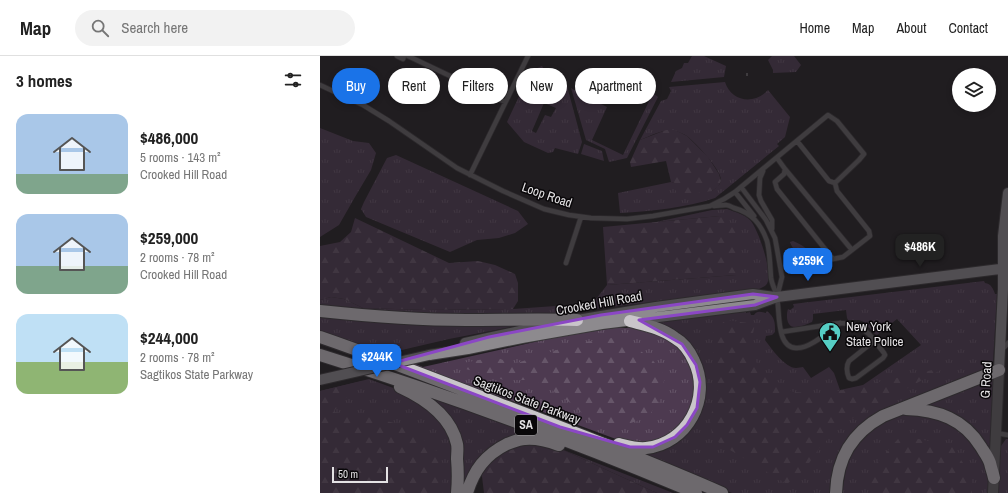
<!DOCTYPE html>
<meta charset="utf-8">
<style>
:root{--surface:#fff;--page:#f2f2f2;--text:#222;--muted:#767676;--line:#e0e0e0;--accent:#1a73e8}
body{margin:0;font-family:"Archivo Narrow",sans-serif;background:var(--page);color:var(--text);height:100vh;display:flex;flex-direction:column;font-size:15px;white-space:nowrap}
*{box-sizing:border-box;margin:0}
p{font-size:13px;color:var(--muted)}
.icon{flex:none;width:22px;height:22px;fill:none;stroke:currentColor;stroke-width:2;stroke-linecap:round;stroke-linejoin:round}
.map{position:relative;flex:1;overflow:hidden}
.sheet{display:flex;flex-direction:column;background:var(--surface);width:320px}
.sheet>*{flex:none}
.banner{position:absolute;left:12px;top:12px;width:380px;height:36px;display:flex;gap:8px}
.controls{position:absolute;left:632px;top:12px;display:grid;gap:8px}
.controls a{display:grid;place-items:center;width:44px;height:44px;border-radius:50%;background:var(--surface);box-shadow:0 2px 6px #0003;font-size:20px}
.scale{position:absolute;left:12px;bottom:10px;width:56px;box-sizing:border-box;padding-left:4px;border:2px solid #e4e2e4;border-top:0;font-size:11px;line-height:14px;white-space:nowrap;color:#e4e2e4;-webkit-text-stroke:3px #090709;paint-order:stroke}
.price{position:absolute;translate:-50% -34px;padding:0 9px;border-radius:8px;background:var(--accent);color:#fff;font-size:13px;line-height:26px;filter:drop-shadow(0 1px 2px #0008)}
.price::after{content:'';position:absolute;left:50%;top:24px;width:12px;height:9px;margin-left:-6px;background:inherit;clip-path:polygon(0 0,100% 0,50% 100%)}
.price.active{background:#222;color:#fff}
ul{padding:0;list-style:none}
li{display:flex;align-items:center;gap:12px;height:100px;padding:0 16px}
li span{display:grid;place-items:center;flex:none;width:112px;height:80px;border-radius:12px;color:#555}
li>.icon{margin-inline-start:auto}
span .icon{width:48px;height:48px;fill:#fffc;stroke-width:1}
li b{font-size:17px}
h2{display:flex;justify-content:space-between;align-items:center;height:48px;padding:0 16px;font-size:17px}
.tag{padding:0 14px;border-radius:18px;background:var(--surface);box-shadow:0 2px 6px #0003;font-size:14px;line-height:36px}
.tag.active{background:var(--accent);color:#fff}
header{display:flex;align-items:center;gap:24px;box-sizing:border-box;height:56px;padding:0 20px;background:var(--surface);border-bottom:1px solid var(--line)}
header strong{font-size:19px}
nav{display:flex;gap:22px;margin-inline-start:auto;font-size:14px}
.search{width:280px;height:36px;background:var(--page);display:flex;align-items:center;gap:10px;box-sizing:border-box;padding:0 14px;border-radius:22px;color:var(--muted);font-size:15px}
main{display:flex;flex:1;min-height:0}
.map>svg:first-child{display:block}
.grass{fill:url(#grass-tufts);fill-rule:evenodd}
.forest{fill:url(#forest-firs)}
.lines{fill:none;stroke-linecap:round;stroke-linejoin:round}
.service-casing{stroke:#3b393b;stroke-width:6}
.tertiary-casing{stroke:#3b393b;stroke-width:12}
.secondary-casing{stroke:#3b393b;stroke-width:12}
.motorway-casing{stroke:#3b393b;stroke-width:14}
.path{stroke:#7a777a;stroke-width:1.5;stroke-dasharray:3 2;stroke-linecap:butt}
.service{stroke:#656365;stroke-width:4.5}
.tertiary{stroke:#656365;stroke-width:10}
.secondary{stroke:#8d8a8e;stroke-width:10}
.motorway{stroke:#c9c5ca;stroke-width:12}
.secondary-bridge-casing{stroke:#3b393b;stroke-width:12;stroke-linecap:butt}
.secondary-bridge{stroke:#8d8a8e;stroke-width:10}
.marked{fill:none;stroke:#8b47c5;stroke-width:3;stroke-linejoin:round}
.labels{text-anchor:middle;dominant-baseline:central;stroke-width:3;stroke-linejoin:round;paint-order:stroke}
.shield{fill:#090709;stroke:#a2a0a2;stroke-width:1}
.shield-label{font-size:12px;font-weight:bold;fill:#e4e2e4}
.street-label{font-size:13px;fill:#e4e2e4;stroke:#090709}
.poi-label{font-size:13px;fill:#e4e2e4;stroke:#090709;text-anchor:start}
</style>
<header>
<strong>Map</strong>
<div class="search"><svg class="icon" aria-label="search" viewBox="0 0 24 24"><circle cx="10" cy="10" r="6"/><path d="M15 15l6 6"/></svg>Search here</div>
<nav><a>Home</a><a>Map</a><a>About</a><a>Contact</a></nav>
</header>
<main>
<section class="sheet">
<h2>3 homes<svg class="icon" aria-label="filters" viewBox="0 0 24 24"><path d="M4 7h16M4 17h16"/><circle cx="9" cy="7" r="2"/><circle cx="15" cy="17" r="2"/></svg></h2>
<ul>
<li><span style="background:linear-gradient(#a9c7e8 75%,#7fa58c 0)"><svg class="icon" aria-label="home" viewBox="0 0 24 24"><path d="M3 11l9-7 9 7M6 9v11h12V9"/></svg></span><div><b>$486,000</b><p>5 rooms · 143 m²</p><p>Crooked Hill Road</p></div></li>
<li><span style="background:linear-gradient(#a9c7e8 65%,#7fa58c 0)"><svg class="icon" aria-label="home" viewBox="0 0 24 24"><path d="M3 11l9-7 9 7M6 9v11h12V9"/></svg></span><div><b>$259,000</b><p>2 rooms · 78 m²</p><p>Crooked Hill Road</p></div></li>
<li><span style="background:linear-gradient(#bfe0f5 60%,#8fb573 0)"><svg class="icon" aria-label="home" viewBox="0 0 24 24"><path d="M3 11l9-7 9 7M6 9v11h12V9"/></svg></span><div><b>$244,000</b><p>2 rooms · 78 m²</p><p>Sagtikos State Parkway</p></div></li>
</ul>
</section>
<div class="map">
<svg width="688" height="437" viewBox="0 0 688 437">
<defs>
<pattern id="grass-tufts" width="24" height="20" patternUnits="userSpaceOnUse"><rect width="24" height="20" fill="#4d3a50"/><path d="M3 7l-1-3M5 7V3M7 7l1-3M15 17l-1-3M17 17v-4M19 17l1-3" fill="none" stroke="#665669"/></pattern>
<pattern id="forest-firs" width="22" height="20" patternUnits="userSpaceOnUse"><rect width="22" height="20" fill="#4d3a50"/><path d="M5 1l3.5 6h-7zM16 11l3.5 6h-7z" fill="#665669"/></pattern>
</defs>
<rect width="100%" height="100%" fill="#201d20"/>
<!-- grass -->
<path class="grass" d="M 372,0 L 384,0 L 406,10 L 404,21 L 351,26 L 356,15 L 362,12 L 364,7 L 368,7 Z
M 452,0 L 474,0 L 481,9 L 476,16 L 453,17 L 453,14 L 448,4 Z
M 222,10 C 228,21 236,26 247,30 L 262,86 L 258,98 L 235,92 L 233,96 L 228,97 L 204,86 L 187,66 L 210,17 L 215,13 ZM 224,47 L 236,52 L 231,61 L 225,59 L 216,77 L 212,75 Z
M 405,26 C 411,46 435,49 448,34 L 470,61 L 465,81 L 457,88 L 459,90 L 395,142 C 365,152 333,155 300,157 L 298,137 L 351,126 L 392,135 C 396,132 401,129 401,123 C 400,113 376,87 367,80 C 364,78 359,76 356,75 C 344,72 331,80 320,84 L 341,45 L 347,43 L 351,35 L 349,31 Z
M 251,32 L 261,38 L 287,51 L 272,84 L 303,99 L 333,37 L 338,41 L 307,102 L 289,106 L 285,93 L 266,84 Z
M 0,72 L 33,85 L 49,87 L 56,97 L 51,114 L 35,141 L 19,169 L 0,181 Z
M 264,88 L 282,95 L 284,105 L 261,98 Z
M 76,99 L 198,155 L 208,168 L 195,177 L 179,182 L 157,184 L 130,196 L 46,161 L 41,153 L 44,146 L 67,102 Z
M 407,153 C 415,156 424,158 430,164 C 438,172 452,215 448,225 C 447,230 443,231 439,233 L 242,257 L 189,260 L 109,259 L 0,249 L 0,244 L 11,241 L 24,243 L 43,252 L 107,254 L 193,253 L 264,248 L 276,243 L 287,229 L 416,219 L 400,160 L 336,166 L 392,154 Z
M 664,225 L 665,227 C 671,228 673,232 675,238 L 677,238 L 673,307 L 670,312 L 576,351 L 525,389 L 514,437 L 412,437 L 317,397 L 340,393 L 360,384 L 377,364 L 384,346 L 386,323 L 378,299 L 365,283 L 335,267 L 337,265 L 426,256 L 426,257 L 430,256 L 431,259 L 434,259 C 437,254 441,256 446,257 L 447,255 C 455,262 455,266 455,276 L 452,279 L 446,280 L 445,284 C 451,292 465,312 476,312 C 479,312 481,311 483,311 L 491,322 L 509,311 L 514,317 L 520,334 L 543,329 L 601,289 L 577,263 L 557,279 L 555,278 L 544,266 L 539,264 L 528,264 L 527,262 L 526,254 L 493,258 L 493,263 L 492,266 C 487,268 481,271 476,271 C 466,272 466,259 468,253 L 470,254 L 474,251 L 473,248 Z
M 0,258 L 199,268 L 196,270 L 129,283 L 69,297 L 103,311 L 232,282 L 294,272 L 316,272 L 342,279 L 362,292 L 374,313 L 377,336 L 369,360 L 353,378 L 329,387 L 304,386 L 223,356 L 0,277 Z
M 675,321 L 672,396 L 605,351 L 605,348 Z
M 49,323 L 76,333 L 105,349 L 127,372 L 133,385 L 134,437 L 0,437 L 0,335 Z
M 108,340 L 220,379 L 184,383 L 142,437 L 144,406 L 141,384 Z
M 582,359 L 615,360 L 639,371 L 657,389 L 668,410 L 669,437 L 522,437 L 528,402 L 551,373 Z
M 686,383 L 688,383 L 688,437 L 678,437 L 681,390 Z
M 241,393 L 343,433 L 353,437 L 337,437 Z"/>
<!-- forest -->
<path class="forest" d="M 346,74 L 355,74 L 367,80 L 388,101 L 399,118 L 401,125 L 398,131 L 392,135 L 362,139 L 356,136 L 355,127 L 351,126 L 346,105 L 311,111 L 310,106 L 320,84 Z
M 400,160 L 417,174 L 418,197 L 416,219 L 287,229 L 283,171 Z
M 35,162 L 129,207 L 158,205 L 175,209 L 195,218 L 198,227 L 198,245 L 193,253 L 107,254 L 43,252 L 24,243 L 11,241 L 0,244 L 0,190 L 20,186 L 31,176 Z
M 473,185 C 485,190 492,195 493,208 L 488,210 L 483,209 C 481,205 471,190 470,186 Z
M 406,264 L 435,268 L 429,296 L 444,317 L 473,336 L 505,338 L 626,311 L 524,367 L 500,391 L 485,413 L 467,428 L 400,388 L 392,378 L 390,363 L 398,335 L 393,310 L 393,275 Z
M 299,281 L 331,302 L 345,320 L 340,344 L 328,361 L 308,368 L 274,368 L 253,349 L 241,340 L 227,331 L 212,324 L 184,324 L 132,309 L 175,301 L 194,308 L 258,287 Z
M 42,325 L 13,356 L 39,359 L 88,370 L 121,399 L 123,437 L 0,437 L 0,335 Z
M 594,382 L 632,390 L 652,421 L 652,437 L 551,437 L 550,430 L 557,407 L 578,383 Z
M 215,386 L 241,393 L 337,437 L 164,437 L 161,412 L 184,392 Z"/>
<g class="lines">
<!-- service casing -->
<g class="service-casing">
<path id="service" d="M 77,0 L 83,3 L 84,0
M 88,0 L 185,46
M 0,29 L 43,49 L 69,65 L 137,112 L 183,135 L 224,153 L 249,159 L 271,162 L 307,163 L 333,160 L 390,150 L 404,143 L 415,136 L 508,59 L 517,65 L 544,98 L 539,104 L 515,127 L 509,125 L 477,85
M 457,102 L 465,113 L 464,118 L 455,126 L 457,133 L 513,203 L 523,201 L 550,180 L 549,175 L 517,135 L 515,127
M 465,113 L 532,194
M 443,115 L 440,122 L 439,139 L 441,145 L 452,164 L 452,173
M 150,119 L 208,0
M 421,131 L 446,164 L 455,182 L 457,193 L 462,221 L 457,241
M 415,136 L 434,160
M 394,150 C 397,150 402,149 406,149 C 409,149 412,151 414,152 C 432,157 441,168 447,185 C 450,197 450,210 451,222 C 452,229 456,235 457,242 C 460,256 456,291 476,292 C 490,293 509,275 520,267
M 246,207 L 261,161
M 461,276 L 520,267 L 532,268 L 541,272 L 549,278 L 564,297 L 565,299 L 563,302 L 536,322 L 532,323 L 529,322 C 527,317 526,310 529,305 L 554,285
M 681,295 L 688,287
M 676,377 L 688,379"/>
</g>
<!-- tertiary casing -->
<g class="tertiary-casing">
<path id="tertiary" d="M 673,437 L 679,314"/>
</g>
<!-- secondary casing -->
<g class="secondary-casing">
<path id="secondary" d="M 145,287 L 227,269 L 336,251 L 433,238 L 455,241
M 109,299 L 148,293 L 202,282 L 282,268 L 435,249 L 457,241 L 688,212
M 679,314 L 683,233 L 683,180 L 688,137"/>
</g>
<!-- motorway casing -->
<g class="motorway-casing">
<path id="motorway" d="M 0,255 C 48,260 98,264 146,264 C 183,264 220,263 257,264
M 0,281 C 61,302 122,326 182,349 C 256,377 329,405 402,437
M 0,299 C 128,339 253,385 376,437
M 80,331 C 104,342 131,360 137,388 C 138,392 137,398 137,403 C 138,414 138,426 137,437
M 586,353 C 618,354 644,363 661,391 C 664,396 668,401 670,407 C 671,412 673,417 674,422
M 299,388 C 307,390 316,393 326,392 C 367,388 392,342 374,305 C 370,296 364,287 355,282 C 342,272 325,269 310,265
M 147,437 C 154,414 165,399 187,388 C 193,386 199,383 205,383 C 216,382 228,385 239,389
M 516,437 C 517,402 532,377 563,360 L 679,314"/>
</g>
<!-- path -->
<path class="path" d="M 427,17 L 427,22"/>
<!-- service -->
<use href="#service" class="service"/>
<!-- tertiary -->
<use href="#tertiary" class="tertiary"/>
<!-- secondary -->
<use href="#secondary" class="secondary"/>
<!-- motorway -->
<use href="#motorway" class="motorway"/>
<!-- secondary-bridge casing -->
<g class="secondary-bridge-casing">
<path id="secondary-bridge" d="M 0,324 L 109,299"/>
</g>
<!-- secondary-bridge -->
<use href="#secondary-bridge" class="secondary-bridge"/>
</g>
<!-- marked area -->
<path d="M0 0H688V437H0ZM 433,238 L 457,241 L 435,249 L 319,264 L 362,288 L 376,309 L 380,326 L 377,352 L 367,369 L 355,381 L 333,391 L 310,391 L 240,371 L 73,307 L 169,281 L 281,259 Z" fill="#201d20" fill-opacity=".55" fill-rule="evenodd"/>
<path class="marked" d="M 433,238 L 457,241 L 435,249 L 319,264 L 362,288 L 376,309 L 380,326 L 377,352 L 367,369 L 355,381 L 333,391 L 310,391 L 240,371 L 73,307 L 169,281 L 281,259 Z"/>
<!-- icons -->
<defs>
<g id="civic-pin" transform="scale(1.15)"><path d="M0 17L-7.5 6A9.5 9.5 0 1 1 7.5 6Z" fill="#56cec4" stroke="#090709"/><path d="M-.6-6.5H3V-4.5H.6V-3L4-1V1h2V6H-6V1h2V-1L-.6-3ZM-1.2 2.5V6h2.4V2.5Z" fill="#111"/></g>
</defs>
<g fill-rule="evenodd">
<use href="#civic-pin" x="510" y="277"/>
</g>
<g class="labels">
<!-- shield labels -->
<rect class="shield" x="195" y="359" width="22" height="20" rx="3"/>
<g class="shield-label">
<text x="206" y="369">SA</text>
</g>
<!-- street labels -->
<g class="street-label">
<text transform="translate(227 139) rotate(19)">Loop Road</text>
<text transform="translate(279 247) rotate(-10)">Crooked Hill Road</text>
<text transform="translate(666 324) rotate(-87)">G Road</text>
<text transform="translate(207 344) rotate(21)">Sagtikos State Parkway</text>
</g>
<!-- poi labels -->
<g class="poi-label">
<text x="526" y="270">New York<tspan x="526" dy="15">State Police</tspan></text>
</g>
</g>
</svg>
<div class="controls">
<a><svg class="icon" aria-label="layers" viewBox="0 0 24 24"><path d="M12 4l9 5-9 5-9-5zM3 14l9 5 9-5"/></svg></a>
</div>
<div class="scale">50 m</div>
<b class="price active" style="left:600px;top:212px">$486K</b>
<b class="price" style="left:488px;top:226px">$259K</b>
<b class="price" style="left:57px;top:322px">$244K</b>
<div class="banner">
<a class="tag active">Buy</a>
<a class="tag">Rent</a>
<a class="tag">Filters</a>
<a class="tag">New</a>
<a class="tag">Apartment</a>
</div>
</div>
</main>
